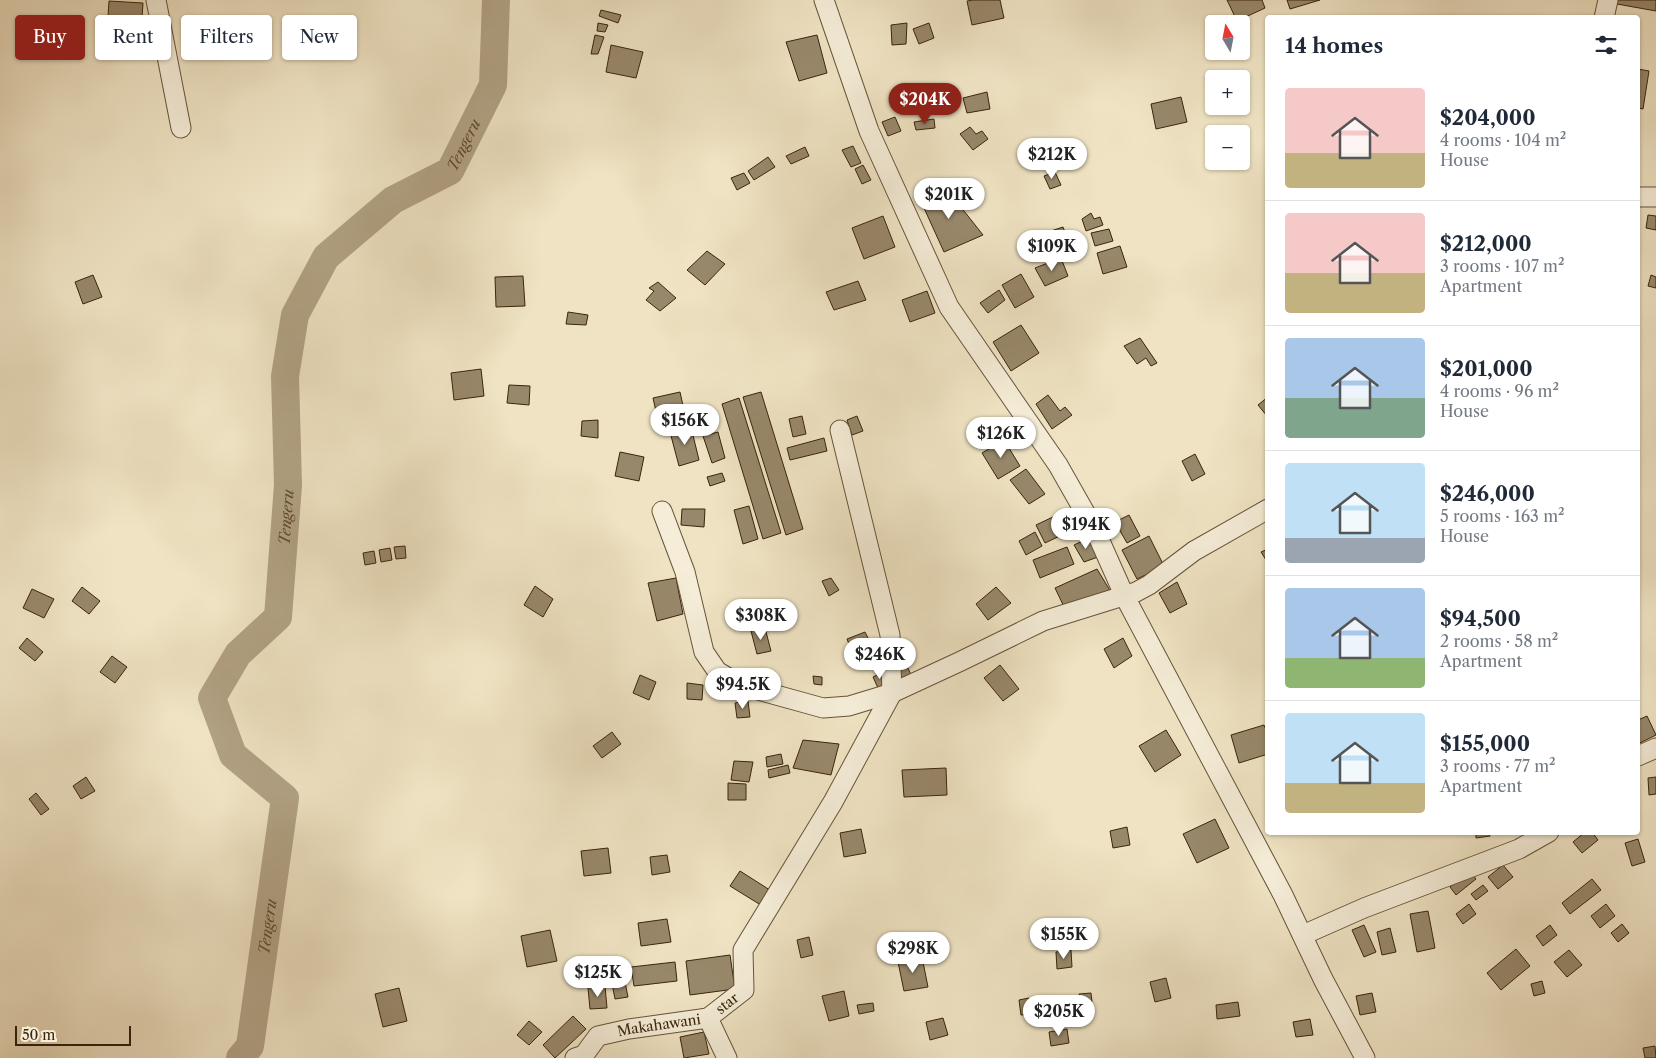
<!DOCTYPE html>
<meta charset="utf-8">
<style>
:root{--surface:#fff;--page:#f6f6f7;--text:#1f2937;--muted:#747a83;--line:#e0e1e3;--accent:#8f2418}
body{margin:0;font-family:"Libre Caslon Text",serif;background:var(--page);color:var(--text);height:100vh;display:flex;flex-direction:column;font-size:19px;white-space:nowrap}
*{box-sizing:border-box;margin:0}
p{font-size:16px;color:var(--muted)}
.icon{flex:none;width:28px;height:28px;fill:none;stroke:currentColor;stroke-width:2;stroke-linecap:round;stroke-linejoin:round}
.map{position:relative;flex:1;overflow:hidden}
.side{position:absolute;left:1265px;top:15px;width:375px;height:820px;display:flex;flex-direction:column;background:var(--surface);border-radius:5px;box-shadow:0 1px 4px #0004}
.side>*{flex:none}
.guide{position:absolute;left:15px;top:15px;width:475px;height:45px;display:flex;gap:10px}
.needle{width:32px;rotate:350deg}
.fabs{position:absolute;left:1205px;top:15px;display:grid;gap:10px}
.fabs a{display:grid;place-items:center;width:45px;height:45px;border-radius:5px;background:var(--surface);box-shadow:0 1px 4px #0004;font-size:25px}
.scale{position:absolute;left:15px;bottom:12px;width:116px;box-sizing:border-box;padding-left:5px;border:2px solid #3a250b;border-top:0;font-size:14px;line-height:18px;white-space:nowrap;color:#3a250b;-webkit-text-stroke:4px #f5edd8;paint-order:stroke}
.price{position:absolute;translate:-50% -42px;padding:0 11px;border-radius:18px;background:#fff;color:#222;font-size:16px;line-height:32px;filter:drop-shadow(0 1px 2px #0008)}
.price::after{content:'';position:absolute;left:50%;top:30px;width:15px;height:11px;margin-left:-8px;background:inherit;clip-path:polygon(0 0,100% 0,50% 100%)}
.price.current{background:var(--accent);color:#fff}
ul{padding:0;list-style:none}
li{display:flex;align-items:center;gap:15px;height:125px;padding:0 20px}
li+li{border-top:1px solid var(--line)}
li span{display:grid;place-items:center;flex:none;width:140px;height:100px;border-radius:5px;color:#555}
li>.icon{margin-inline-start:auto}
span .icon{width:60px;height:60px;fill:#fffc;stroke-width:1}
li b{font-size:21px}
h2{display:flex;justify-content:space-between;align-items:center;height:60px;padding:0 20px;font-size:21px}
.pill{padding:0 18px;border-radius:5px;background:var(--surface);box-shadow:0 1px 4px #0004;font-size:18px;line-height:45px}
.pill.current{background:var(--accent);color:#fff}
.map>svg:first-child{display:block}
.lines{fill:none;stroke-linecap:round;stroke-linejoin:round}
.river{stroke:#b1a284;stroke-width:28}
.building{fill:#98886b;stroke:#3a250b}
.minor-casing{stroke:#675439;stroke-width:21}
.minor{stroke:#f5edd8;stroke-width:19}
.labels{text-anchor:middle;dominant-baseline:central;stroke-width:5;stroke-linejoin:round;paint-order:stroke}
.street-label{font-size:14px;fill:#3a250b;stroke:#f5edd8}
.water-label{font-size:15px;font-style:italic;fill:#5e4a2f;stroke:#f5edd8}
</style>
<div class="map">
<svg width="1656" height="1058" viewBox="0 0 1656 1058">
<rect width="100%" height="100%" fill="#efe3c3"/>
<filter id="stains"><feTurbulence type="fractalNoise" baseFrequency=".004" numOctaves="4"/><feColorMatrix values="0 0 0 0 .2 0 0 0 0 .09 0 0 0 0 .02 0 0 0 .5 -.17"/></filter>
<radialGradient id="worn" r=".72"><stop offset=".6" stop-color="#630" stop-opacity="0"/><stop offset="1" stop-color="#630" stop-opacity=".3"/></radialGradient>
<g class="lines">
<!-- river -->
<path class="river" id="s1" d="M 240,1058 L 250,1046 L 285,798 L 233,755 L 212,698 L 238,654 L 278,617 L 288,485 L 285,376 L 295,315 L 326,257 L 393,200 L 450,171 L 493,85 L 496,0"/>
</g>
<!-- building -->
<path class="building" d="M 973,0 L 1000,0 L 1004,18 L 972,25 L 967,1 Z
M 1227,0 L 1262,0 L 1265,8 L 1237,21 Z
M 1287,0 L 1320,0 L 1290,9 Z
M 1617,0 L 1656,0 L 1656,11 L 1617,4 Z
M 109,1 L 143,3 L 142,18 L 108,16 Z
M 601,10 L 621,15 L 618,23 L 599,16 Z
M 598,23 L 608,25 L 605,32 L 597,31 Z
M 907,23 L 906,44 L 892,45 L 891,25 Z
M 929,23 L 934,38 L 919,44 L 913,29 Z
M 595,35 L 604,37 L 598,54 L 591,54 Z
M 817,35 L 827,73 L 799,81 L 786,42 Z
M 611,45 L 643,52 L 636,78 L 606,72 Z
M 1638,69 L 1649,71 L 1643,109 L 1638,108 Z
M 987,92 L 990,109 L 967,113 L 963,98 Z
M 1181,97 L 1187,122 L 1156,129 L 1151,104 Z
M 895,117 L 901,131 L 888,136 L 882,122 Z
M 934,119 L 935,128 L 916,130 L 914,122 Z
M 970,127 L 976,134 L 982,131 L 988,139 L 973,150 L 960,134 Z
M 853,146 L 861,163 L 851,167 L 842,150 Z
M 805,147 L 809,156 L 791,164 L 786,156 Z
M 768,157 L 775,167 L 754,180 L 748,171 Z
M 863,165 L 871,180 L 862,184 L 855,169 Z
M 1055,172 L 1061,185 L 1050,189 L 1044,176 Z
M 744,173 L 750,183 L 737,190 L 731,178 Z
M 945,187 L 983,235 L 944,252 L 919,197 Z
M 1091,213 L 1094,219 L 1100,217 L 1103,225 L 1086,231 L 1082,219 Z
M 1648,215 L 1656,216 L 1656,230 L 1646,228 Z
M 883,216 L 895,247 L 864,259 L 852,228 Z
M 1063,227 L 1069,242 L 1058,246 L 1055,240 L 1048,242 L 1045,233 Z
M 1109,229 L 1113,241 L 1095,246 L 1091,233 Z
M 1120,246 L 1127,267 L 1103,274 L 1097,253 Z
M 707,251 L 725,264 L 705,285 L 687,270 Z
M 1061,258 L 1068,276 L 1045,286 L 1035,268 Z
M 1021,274 L 1034,297 L 1015,308 L 1002,285 Z
M 93,275 L 102,297 L 83,304 L 75,282 Z
M 1651,275 L 1656,277 L 1656,288 L 1648,286 Z
M 523,276 L 525,306 L 496,307 L 495,277 Z
M 858,281 L 866,300 L 834,310 L 826,292 Z
M 658,282 L 676,298 L 660,311 L 646,300 L 654,291 L 649,288 Z
M 999,290 L 1005,300 L 988,313 L 980,303 Z
M 927,291 L 935,313 L 910,322 L 902,300 Z
M 568,312 L 588,315 L 586,325 L 566,324 Z
M 1021,325 L 1039,353 L 1011,371 L 993,342 Z
M 1140,338 L 1157,363 L 1151,366 L 1146,358 L 1137,364 L 1124,346 Z
M 481,369 L 484,396 L 454,400 L 451,373 Z
M 509,385 L 530,386 L 529,405 L 507,403 Z
M 680,392 L 684,410 L 657,416 L 653,398 Z
M 761,392 L 803,529 L 786,535 L 743,397 Z
M 1048,395 L 1060,411 L 1065,407 L 1072,415 L 1052,429 L 1036,404 Z
M 1268,397 L 1268,416 L 1267,416 L 1258,405 Z
M 739,398 L 781,533 L 763,539 L 722,404 Z
M 802,416 L 806,434 L 793,437 L 789,419 Z
M 857,416 L 863,431 L 852,435 L 847,420 Z
M 598,420 L 598,438 L 581,436 L 582,421 Z
M 691,427 L 699,460 L 679,466 L 670,432 Z
M 718,432 L 725,458 L 712,463 L 703,436 Z
M 824,438 L 827,451 L 790,460 L 787,448 Z
M 1004,440 L 1020,466 L 998,479 L 982,453 Z
M 620,452 L 644,457 L 639,481 L 615,476 Z
M 1195,454 L 1205,474 L 1192,481 L 1182,461 Z
M 1026,469 L 1045,494 L 1029,504 L 1010,480 Z
M 722,473 L 725,481 L 710,486 L 707,477 Z
M 749,506 L 758,539 L 743,544 L 734,510 Z
M 682,509 L 705,509 L 704,527 L 681,525 Z
M 1129,515 L 1140,536 L 1127,543 L 1115,522 Z
M 1055,516 L 1064,534 L 1045,543 L 1036,525 Z
M 1035,532 L 1042,546 L 1026,555 L 1019,541 Z
M 1149,536 L 1164,566 L 1137,579 L 1122,550 Z
M 1089,538 L 1098,557 L 1084,562 L 1074,545 Z
M 405,546 L 406,558 L 396,559 L 394,547 Z
M 1067,547 L 1074,564 L 1040,578 L 1033,560 Z
M 390,548 L 392,560 L 381,562 L 379,550 Z
M 1268,549 L 1268,563 L 1261,552 Z
M 374,551 L 376,563 L 365,565 L 363,553 Z
M 1097,569 L 1111,592 L 1067,613 L 1055,588 Z
M 676,578 L 683,614 L 657,621 L 648,583 Z
M 831,578 L 839,590 L 829,596 L 822,581 Z
M 1177,582 L 1187,604 L 1170,613 L 1159,593 Z
M 535,586 L 553,599 L 543,617 L 524,605 Z
M 82,587 L 100,601 L 89,614 L 72,601 Z
M 996,587 L 1011,603 L 988,620 L 976,604 Z
M 32,589 L 54,599 L 44,618 L 23,608 Z
M 765,628 L 771,651 L 757,654 L 751,631 Z
M 865,632 L 879,660 L 859,669 L 847,639 Z
M 27,638 L 43,652 L 35,661 L 19,648 Z
M 1123,638 L 1132,656 L 1114,668 L 1104,649 Z
M 112,656 L 127,667 L 115,683 L 100,672 Z
M 904,659 L 911,675 L 902,679 L 895,663 Z
M 1000,665 L 1019,689 L 1003,701 L 984,678 Z
M 883,672 L 888,683 L 878,688 L 873,677 Z
M 640,675 L 656,682 L 649,700 L 633,693 Z
M 813,676 L 822,677 L 822,685 L 814,684 Z
M 687,683 L 703,685 L 702,700 L 687,699 Z
M 748,701 L 750,717 L 737,718 L 735,703 Z
M 1647,716 L 1656,735 L 1638,744 L 1638,720 Z
M 1264,725 L 1268,735 L 1268,754 L 1239,763 L 1231,735 Z
M 1166,730 L 1181,755 L 1155,772 L 1139,746 Z
M 612,732 L 621,744 L 602,758 L 593,746 Z
M 803,740 L 839,744 L 831,775 L 793,768 Z
M 781,754 L 783,764 L 767,767 L 766,757 Z
M 734,761 L 753,762 L 749,782 L 731,780 Z
M 788,765 L 790,773 L 769,778 L 768,770 Z
M 946,768 L 947,795 L 904,797 L 902,770 Z
M 86,777 L 95,791 L 81,799 L 73,786 Z
M 1656,777 L 1656,794 L 1649,795 L 1648,778 Z
M 728,783 L 746,784 L 746,800 L 728,800 Z
M 36,793 L 49,809 L 41,815 L 29,799 Z
M 1215,819 L 1229,848 L 1197,863 L 1183,834 Z
M 1127,827 L 1130,845 L 1113,848 L 1110,831 Z
M 861,829 L 866,853 L 844,857 L 840,833 Z
M 1476,832 L 1489,832 L 1490,836 L 1476,838 Z
M 1585,832 L 1592,832 L 1598,840 L 1582,853 L 1573,842 Z
M 1638,839 L 1645,862 L 1632,866 L 1625,843 Z
M 608,848 L 611,873 L 584,876 L 581,851 Z
M 667,855 L 670,872 L 652,875 L 650,857 Z
M 1503,865 L 1513,877 L 1498,889 L 1488,877 Z
M 740,871 L 773,892 L 764,907 L 730,886 Z
M 1470,871 L 1476,879 L 1456,895 L 1450,887 Z
M 1592,879 L 1601,890 L 1570,914 L 1562,903 Z
M 1483,885 L 1488,891 L 1476,900 L 1471,894 Z
M 1469,904 L 1476,914 L 1463,924 L 1456,914 Z
M 1606,904 L 1615,916 L 1600,928 L 1591,916 Z
M 1428,911 L 1435,948 L 1417,952 L 1410,914 Z
M 667,919 L 671,942 L 641,946 L 638,923 Z
M 1622,924 L 1629,933 L 1618,942 L 1611,933 Z
M 1364,925 L 1376,952 L 1364,957 L 1352,930 Z
M 1550,925 L 1557,935 L 1543,946 L 1536,936 Z
M 1390,928 L 1396,952 L 1382,955 L 1377,932 Z
M 550,930 L 557,961 L 527,967 L 521,936 Z
M 809,937 L 813,955 L 801,958 L 797,940 Z
M 1516,949 L 1530,966 L 1501,990 L 1487,973 Z
M 1071,950 L 1072,967 L 1057,969 L 1056,952 Z
M 1569,950 L 1582,965 L 1567,977 L 1554,962 Z
M 730,955 L 735,989 L 690,995 L 686,961 Z
M 922,957 L 928,987 L 904,991 L 898,962 Z
M 675,962 L 677,981 L 634,986 L 631,967 Z
M 623,972 L 628,997 L 615,999 L 610,974 Z
M 1166,978 L 1171,998 L 1155,1002 L 1150,982 Z
M 1542,981 L 1545,993 L 1534,996 L 1531,984 Z
M 605,986 L 607,1008 L 590,1009 L 588,988 Z
M 399,988 L 407,1021 L 383,1027 L 375,994 Z
M 844,991 L 849,1016 L 829,1021 L 822,996 Z
M 1091,993 L 1092,1002 L 1080,1003 L 1079,994 Z
M 1372,993 L 1376,1012 L 1360,1015 L 1356,996 Z
M 1029,998 L 1032,1014 L 1021,1015 L 1019,1000 Z
M 1238,1002 L 1240,1016 L 1217,1019 L 1216,1005 Z
M 873,1003 L 874,1011 L 859,1014 L 857,1005 Z
M 573,1016 L 586,1029 L 555,1058 L 543,1045 Z
M 943,1018 L 948,1035 L 930,1040 L 926,1022 Z
M 1310,1019 L 1313,1035 L 1296,1037 L 1293,1022 Z
M 529,1021 L 542,1032 L 529,1045 L 517,1035 Z
M 1067,1029 L 1069,1043 L 1051,1046 L 1049,1032 Z
M 704,1032 L 709,1054 L 684,1058 L 680,1037 Z
M 1655,1046 L 1656,1058 L 1645,1058 L 1643,1048 Z"/>
<g class="lines">
<!-- minor casing -->
<g class="minor-casing">
<g id="minor">
<path d="M 156,0 L 181,128"/>
<path d="M 824,0 L 869,131 L 949,307 L 1058,465 L 1096,532 L 1125,597 L 1283,895 L 1323,979 L 1365,1058"/>
<path d="M 1604,18 L 1608,0"/>
<path d="M 1638,197 L 1656,197"/>
<path d="M 662,511 L 685,572 L 704,652 L 717,671 L 740,685 L 823,708 L 849,706 L 892,693 L 959,662 L 1043,621 L 1136,592 L 1149,585 L 1194,551 L 1268,509"/>
<path d="M 1638,756 L 1656,748"/>
<path d="M 1303,935 L 1364,908 L 1519,849 L 1549,832"/>
<path id="s2" d="M 708,1018 L 744,990 L 743,950 L 833,802 L 892,693 L 890,635 L 840,430"/>
<path id="s3" d="M 575,1058 L 584,1055 L 598,1036 L 629,1029 L 708,1018 L 727,1058"/>
</g>
</g>
<!-- minor -->
<use href="#minor" class="minor"/>
</g>
<g class="labels">
<!-- street labels -->
<g class="street-label">
<text stroke="none"><textPath href="#s2" startOffset="24">star</textPath></text>
<text stroke="none"><textPath href="#s3" startOffset="95">Makahawani</textPath></text>
</g>
<!-- water labels -->
<g class="water-label">
<text stroke="none"><textPath href="#s1" startOffset="1050">Tengeru</textPath></text>
<text stroke="none"><textPath href="#s1" startOffset="600">Tengeru</textPath></text>
<text stroke="none"><textPath href="#s1" startOffset="136">Tengeru</textPath></text>
</g>
</g>
<rect width="100%" height="100%" filter="url(#stains)"/>
<rect width="100%" height="100%" fill="url(#worn)"/>
</svg>
<div class="fabs">
<a><svg class="needle" viewBox="-14 -14 28 28"><path d="M0-13l5 13h-10z" fill="#e53935"/><path d="M0 13l5-13h-10z" fill="#747a83"/></svg></a>
<a>+</a>
<a>−</a>
</div>
<div class="scale">50 m</div>
<b class="price current" style="left:925px;top:125px">$204K</b>
<b class="price" style="left:1052px;top:180px">$212K</b>
<b class="price" style="left:949px;top:220px">$201K</b>
<b class="price" style="left:1052px;top:272px">$109K</b>
<b class="price" style="left:685px;top:446px">$156K</b>
<b class="price" style="left:1001px;top:459px">$126K</b>
<b class="price" style="left:1086px;top:550px">$194K</b>
<b class="price" style="left:761px;top:641px">$308K</b>
<b class="price" style="left:880px;top:680px">$246K</b>
<b class="price" style="left:743px;top:710px">$94.5K</b>
<b class="price" style="left:1064px;top:960px">$155K</b>
<b class="price" style="left:913px;top:974px">$298K</b>
<b class="price" style="left:598px;top:998px">$125K</b>
<b class="price" style="left:1059px;top:1037px">$205K</b>
<div class="guide">
<a class="pill current">Buy</a>
<a class="pill">Rent</a>
<a class="pill">Filters</a>
<a class="pill">New</a>
</div>
<section class="side">
<h2>14 homes<svg class="icon" aria-label="filters" viewBox="0 0 24 24"><path d="M4 7h16M4 17h16"/><circle cx="9" cy="7" r="2"/><circle cx="15" cy="17" r="2"/></svg></h2>
<ul>
<li><span style="background:linear-gradient(#f6c9c9 65%,#c2b280 0)"><svg class="icon" aria-label="home" viewBox="0 0 24 24"><path d="M3 11l9-7 9 7M6 9v11h12V9"/></svg></span><div><b>$204,000</b><p>4 rooms · 104 m²</p><p>House</p></div></li>
<li><span style="background:linear-gradient(#f6c9c9 60%,#c2b280 0)"><svg class="icon" aria-label="home" viewBox="0 0 24 24"><path d="M3 11l9-7 9 7M6 9v11h12V9"/></svg></span><div><b>$212,000</b><p>3 rooms · 107 m²</p><p>Apartment</p></div></li>
<li><span style="background:linear-gradient(#a9c7e8 60%,#7fa58c 0)"><svg class="icon" aria-label="home" viewBox="0 0 24 24"><path d="M3 11l9-7 9 7M6 9v11h12V9"/></svg></span><div><b>$201,000</b><p>4 rooms · 96 m²</p><p>House</p></div></li>
<li><span style="background:linear-gradient(#bfe0f5 75%,#9aa5b1 0)"><svg class="icon" aria-label="home" viewBox="0 0 24 24"><path d="M3 11l9-7 9 7M6 9v11h12V9"/></svg></span><div><b>$246,000</b><p>5 rooms · 163 m²</p><p>House</p></div></li>
<li><span style="background:linear-gradient(#a9c7e8 70%,#8fb573 0)"><svg class="icon" aria-label="home" viewBox="0 0 24 24"><path d="M3 11l9-7 9 7M6 9v11h12V9"/></svg></span><div><b>$94,500</b><p>2 rooms · 58 m²</p><p>Apartment</p></div></li>
<li><span style="background:linear-gradient(#bfe0f5 70%,#c2b280 0)"><svg class="icon" aria-label="home" viewBox="0 0 24 24"><path d="M3 11l9-7 9 7M6 9v11h12V9"/></svg></span><div><b>$155,000</b><p>3 rooms · 77 m²</p><p>Apartment</p></div></li>
</ul>
</section>
</div>
